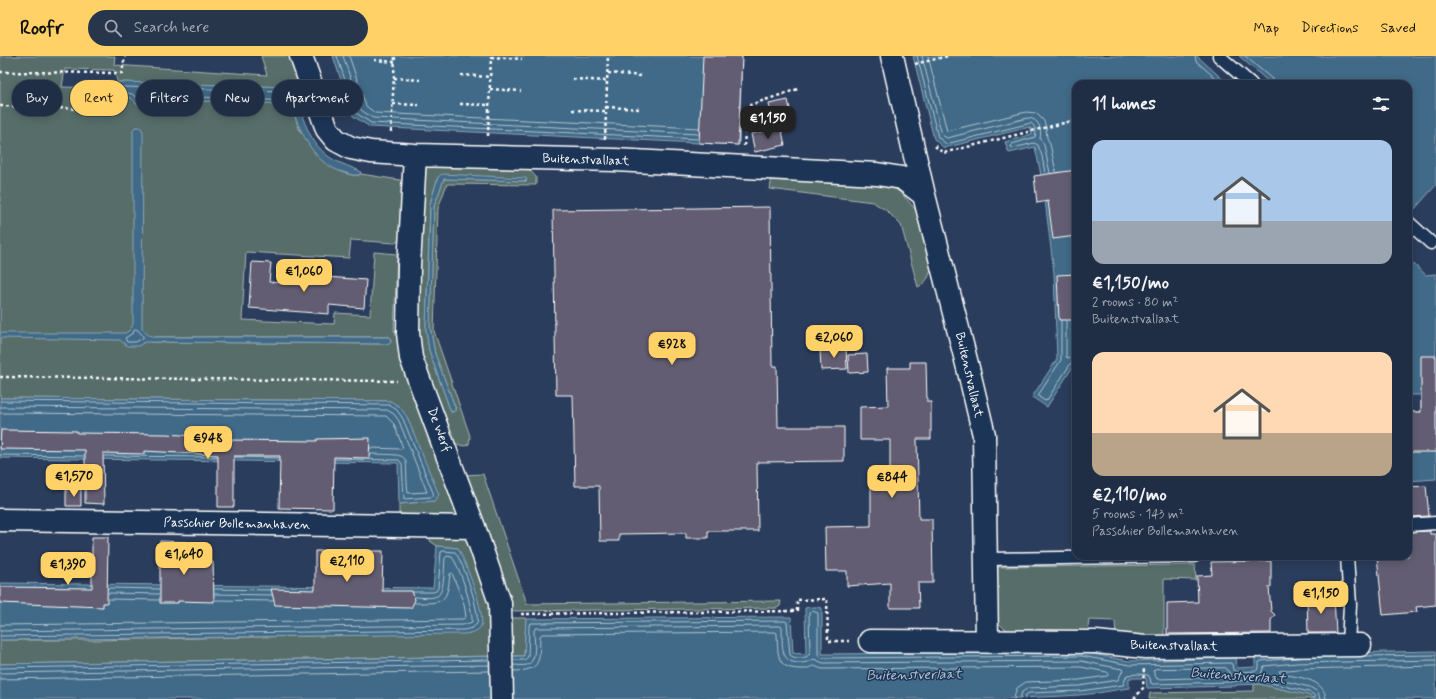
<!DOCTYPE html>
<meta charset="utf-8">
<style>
:root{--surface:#202e45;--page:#28364c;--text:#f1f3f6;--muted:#a2a8b3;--line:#3d4a5e;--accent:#ffd166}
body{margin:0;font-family:Mynerve,sans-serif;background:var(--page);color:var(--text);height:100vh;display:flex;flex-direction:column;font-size:15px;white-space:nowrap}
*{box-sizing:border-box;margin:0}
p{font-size:13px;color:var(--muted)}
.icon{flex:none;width:22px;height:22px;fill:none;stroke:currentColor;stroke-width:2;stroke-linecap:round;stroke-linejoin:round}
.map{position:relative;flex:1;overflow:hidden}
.details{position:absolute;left:1072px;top:24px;width:340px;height:480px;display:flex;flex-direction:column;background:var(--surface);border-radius:12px;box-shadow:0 2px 10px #0003,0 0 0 1px var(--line)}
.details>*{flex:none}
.banner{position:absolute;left:12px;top:24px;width:380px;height:36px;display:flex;gap:8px}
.price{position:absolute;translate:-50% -34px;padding:0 9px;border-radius:8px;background:var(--accent);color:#111;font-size:13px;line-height:26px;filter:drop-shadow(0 1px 2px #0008)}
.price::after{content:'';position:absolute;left:50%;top:24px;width:12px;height:9px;margin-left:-6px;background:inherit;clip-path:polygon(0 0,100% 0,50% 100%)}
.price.on{background:#222;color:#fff}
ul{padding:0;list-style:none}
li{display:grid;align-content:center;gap:8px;height:212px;padding:0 20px}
li span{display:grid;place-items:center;height:124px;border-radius:12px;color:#555}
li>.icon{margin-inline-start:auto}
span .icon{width:72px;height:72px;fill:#fffc;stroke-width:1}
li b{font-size:17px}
h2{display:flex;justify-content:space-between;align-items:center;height:48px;padding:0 20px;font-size:17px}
.tag{padding:0 14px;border-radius:18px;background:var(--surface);box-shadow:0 2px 10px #0003,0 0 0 1px var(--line);font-size:14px;line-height:36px}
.tag.on{background:var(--accent);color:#111}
header{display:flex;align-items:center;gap:24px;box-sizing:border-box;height:56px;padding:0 20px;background:var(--accent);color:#111}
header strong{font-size:19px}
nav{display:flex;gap:22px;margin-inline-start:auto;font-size:14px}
.search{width:280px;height:36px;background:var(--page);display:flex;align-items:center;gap:10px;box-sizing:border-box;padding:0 14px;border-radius:22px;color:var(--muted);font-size:15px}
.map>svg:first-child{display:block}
.green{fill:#576d69;stroke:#abb6b4;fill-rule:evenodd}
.water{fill:#416b88;stroke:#8da6b8}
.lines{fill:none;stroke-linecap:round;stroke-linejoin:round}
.shore{stroke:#b3c4cf;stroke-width:1}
.building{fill:#625d72;stroke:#fff}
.service-casing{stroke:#fff;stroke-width:15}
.minor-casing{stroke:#fff;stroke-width:25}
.path{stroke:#fff;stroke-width:2.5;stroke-dasharray:3 3;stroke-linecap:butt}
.service{stroke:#1d3557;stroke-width:12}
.minor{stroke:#1d3557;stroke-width:22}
.labels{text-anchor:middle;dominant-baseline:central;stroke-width:3;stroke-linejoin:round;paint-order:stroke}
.street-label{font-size:13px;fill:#fff;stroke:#1d3557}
.water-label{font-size:14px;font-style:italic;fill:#b3c4cf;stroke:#1d3557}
</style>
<header>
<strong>Roofr</strong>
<div class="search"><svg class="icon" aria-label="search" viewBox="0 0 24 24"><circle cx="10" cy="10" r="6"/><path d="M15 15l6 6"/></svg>Search here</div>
<nav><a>Map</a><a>Directions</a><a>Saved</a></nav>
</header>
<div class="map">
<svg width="1436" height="643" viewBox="0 0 1436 643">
<rect width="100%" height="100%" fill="#2b3d5c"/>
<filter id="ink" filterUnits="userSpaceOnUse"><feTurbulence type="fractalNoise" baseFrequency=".025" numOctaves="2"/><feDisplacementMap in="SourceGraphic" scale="8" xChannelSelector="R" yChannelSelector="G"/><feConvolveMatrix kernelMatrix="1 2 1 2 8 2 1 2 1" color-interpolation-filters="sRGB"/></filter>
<g filter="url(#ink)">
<!-- green -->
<path class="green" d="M 0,0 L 115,0 L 114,9 L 267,19 L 261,0 L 292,0 L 300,26 L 294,33 L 289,31 L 119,26 L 118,28 L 114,14 L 65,13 L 62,31 L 147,33 L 149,43 L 288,48 L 291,50 L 300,75 L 341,116 L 352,119 L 359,119 L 361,118 L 406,125 L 400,184 L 395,187 L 351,184 L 349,202 L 246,196 L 242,264 L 334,268 L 335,257 L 370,259 L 374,196 L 397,198 L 394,275 L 402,276 L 458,452 L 457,458 L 453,463 L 399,463 L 399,448 L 434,445 L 390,345 L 0,342 ZM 155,281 L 390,281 L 391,286 L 389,288 L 150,286 Z
M 428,108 L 527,111 L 536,121 L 536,129 L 447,128 L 438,152 L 434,275 L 470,380 L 469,388 L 465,390 C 457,389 454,387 449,381 L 417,290 L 421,114 ZM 438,121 L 527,125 L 444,123 L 434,150 L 430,271 L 435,298 L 455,351 L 455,354 L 453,356 L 451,356 L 432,303 L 429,294 L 426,273 L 430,148 Z
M 772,121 L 884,128 L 894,132 L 903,139 L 915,153 L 920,163 L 932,211 L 928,222 L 923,228 L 918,231 L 901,169 L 887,155 L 873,146 L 770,133 Z
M 483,418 L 525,542 L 526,548 L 781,545 L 780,550 L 777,552 L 509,555 L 462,419 Z
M 431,479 L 467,480 L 492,546 L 494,600 L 0,608 L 0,584 L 93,584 L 470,577 L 458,492 L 437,490 L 430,485 Z
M 1195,509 L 1196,524 L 1164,523 L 1164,586 L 1116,581 L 1115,565 L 1089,564 L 1087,580 L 1015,577 C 1007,574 999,570 995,562 C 993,557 996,519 996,511 Z
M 507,562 L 525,562 L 526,563 L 524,600 L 508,600 Z
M 1254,628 L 1259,628 L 1308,639 L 1314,643 L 1149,643 L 1150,637 L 1254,635 Z"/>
<!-- water -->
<path class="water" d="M 333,0 L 742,0 L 739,89 L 370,71 L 353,60 Z
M 913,0 L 1197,0 L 1228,28 L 1076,28 L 1076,309 L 1074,309 L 1047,351 L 1032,341 L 1057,303 L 1054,217 L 1043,128 L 1035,91 L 1009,97 L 1005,86 L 1032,78 L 1030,71 L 944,92 L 934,83 Z
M 1239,0 L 1436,0 L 1436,129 L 1413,155 L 1408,150 L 1408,28 L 1271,28 Z
M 119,26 L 289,31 L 294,33 C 302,59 308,89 334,104 C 342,108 351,111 360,115 L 361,118 C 356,120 351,119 346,117 C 313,109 302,78 291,50 L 288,48 L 149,43 L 141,48 L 136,48 C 133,40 126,41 119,40 C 117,36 117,30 119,26 Z
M 135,71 L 140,71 L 143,75 L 142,272 L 148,279 L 155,281 L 390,281 L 391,286 L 389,288 L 145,286 L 138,290 L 127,290 L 120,284 L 0,282 L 0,277 L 125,277 L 130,274 L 133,268 L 133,74 Z
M 442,118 L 526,122 L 527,124 L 525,125 L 444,123 L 434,150 L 430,271 L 435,298 L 455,351 L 455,355 L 451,356 L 432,303 L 429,294 L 426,273 L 430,156 L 430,148 L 438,121 Z
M 1408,203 L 1426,219 L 1436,218 L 1436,423 L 1408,425 L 1408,356 L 1421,356 L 1421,339 L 1408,339 Z
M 0,342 L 390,345 L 400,351 L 407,361 L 439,439 L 434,445 L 399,448 L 398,407 L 0,402 Z
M 437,490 L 458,492 C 465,505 486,558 481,570 C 478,576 470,577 464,578 L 0,584 L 0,527 L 433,532 Z
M 813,551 L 822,552 L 822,598 L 1082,596 L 1129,605 L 1236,602 L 1237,612 L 1255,611 L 1255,601 L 1296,598 L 1436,595 L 1436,643 L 1314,643 L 1308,639 L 1259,628 L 1236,629 L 1236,630 L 1147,632 L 1146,622 L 1129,622 L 1129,632 C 1113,634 1096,638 1079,639 C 1054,641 1029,641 1004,643 L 0,643 L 0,608 L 524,600 L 526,563 L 791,561 L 793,597 L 806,598 L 805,552 Z"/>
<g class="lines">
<!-- shore -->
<path class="shore" d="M 337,0 L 356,57 L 371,67 L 698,83
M 343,0 L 361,54 L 373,62 L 698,78
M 349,0 L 366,50 L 375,57 L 699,72
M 917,0 L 938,81 L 946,88 L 1031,67 C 1035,70 1037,76 1035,81 L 1012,88 L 1011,91 L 1013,92 L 1034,87 L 1038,89 L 1042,100 L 1045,117
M 922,0 L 942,79 L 947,82 L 1027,62 C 1039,62 1042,73 1040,83 L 1044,89 L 1050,117
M 928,0 L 947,75 L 1026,56 L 1036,57 L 1044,65 L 1046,72 L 1047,82 L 1050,88 L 1056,116
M 1195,0 L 1196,5 L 1222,28
M 1245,0 L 1272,23 L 1273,28
M 124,31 L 288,35 L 291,37 L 293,43 L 290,45 L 150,39 L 140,44 L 132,38 L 122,36 L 122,32 Z
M 1061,265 L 1061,304 L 1039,338 L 1039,341 L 1045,345 L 1047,344 L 1071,307 L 1076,305
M 1066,265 L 1066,301 L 1068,302 L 1076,300
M 135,273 L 138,274 L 143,280 L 143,282 L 136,286 L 127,286 L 125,282 L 133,277 Z
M 0,345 L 389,349 L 397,354 L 403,363 L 434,439 L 431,441 L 404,443 L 402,408 L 399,404 L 335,403
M 0,351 L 387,354 L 394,358 L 399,365 L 427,436 L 408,437 C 403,397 417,399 370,398
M 0,357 L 386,360 L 394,368 L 403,392 L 401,393 L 370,392
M 0,399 L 84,400
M 104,400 L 217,401
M 235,401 L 279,402
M 108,532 L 159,533
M 215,533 L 270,534
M 108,537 L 159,538
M 215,538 L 272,539
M 108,543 L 159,544
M 215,544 L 273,545
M 0,569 L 463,563 L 466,561 L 464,548 L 452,517 L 450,518 C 447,548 443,547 415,547
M 0,575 L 463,569 L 472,566 C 473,552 460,511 452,501 L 447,500 L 445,502 C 444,510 445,536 437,540 C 431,543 421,541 415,541
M 0,580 L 464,574 L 472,572 L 477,568 C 480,555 464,508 455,496 L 443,495 L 441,496 L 438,532 L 436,535 L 433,536 L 413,536
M 1363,600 L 1436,599
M 513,604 L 524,604 L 528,601 L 529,569 L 531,567 L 785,565 L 787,566 L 790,599 C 794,603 807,604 810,597 L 809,557 L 812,555 L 818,557 L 818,598 L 820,601 L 823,602 L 1082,600 L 1130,609 L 1230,607 L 1232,608 L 1233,614 L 1237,616 L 1256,615 L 1259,612 L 1259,606 L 1261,605 L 1308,601
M 513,609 C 517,609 523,610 527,609 C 538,605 534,583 534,574 L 536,572 L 780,570 L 782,571 C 783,587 778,606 799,607 C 805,607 809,606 814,603 L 823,607 L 1081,605 L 1122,613 L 1123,614 L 1118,624 L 1079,630 L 1028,632 L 1022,636 L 1020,643
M 0,612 L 489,604
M 1226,612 L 1231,619 L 1230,621 L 1157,623 L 1153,615 L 1155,613 Z
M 513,615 C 543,615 539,604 540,580 L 542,578 L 775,576 L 777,577 C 778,601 776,614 805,613 C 808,613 811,610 814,610 C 816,610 820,613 823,613 L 1081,611 L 1107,616 L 1109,618 L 1107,620 L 1079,624 L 1026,626 L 1017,632 L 1015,638 L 1014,643
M 0,617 L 489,609
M 0,623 L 489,615
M 1025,643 L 1026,639 L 1029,637 L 1080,635 L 1123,629 L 1127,619 L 1138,618 L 1148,619 L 1150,622 L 1151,627 L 1152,628 L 1232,626 L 1236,625 L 1259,624 L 1309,636 L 1314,639 L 1315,643
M 1320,643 L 1318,636 L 1310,631 L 1262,620 L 1261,618 L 1264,610 L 1297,607 L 1436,604
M 1326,643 C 1325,622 1296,621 1281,618 L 1279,615 L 1297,613 L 1436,610"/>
</g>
<!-- building -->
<path class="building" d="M 703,0 L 742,0 L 738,89 L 699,87 Z
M 788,44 L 792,62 L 773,67 L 769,48 Z
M 781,71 L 785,89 L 755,96 L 751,78 Z
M 1076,114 L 1076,180 L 1053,183 L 1048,145 L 1037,147 L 1034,120 Z
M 770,151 L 772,310 L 777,310 L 778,371 L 844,371 L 844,405 L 757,406 L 758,475 L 708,475 L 708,482 L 686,482 L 686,477 L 619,478 L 619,485 L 600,485 L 599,430 L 575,430 L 573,339 L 556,339 L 553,154 Z
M 252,206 L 271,207 L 269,226 L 312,229 L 313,220 L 366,224 L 364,252 L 329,249 L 329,258 L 249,252 Z
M 1076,218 L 1076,264 L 1059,264 L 1057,219 Z
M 846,292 L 847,313 L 821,314 L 820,293 Z
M 867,298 L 868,316 L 849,317 L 848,299 Z
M 1421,300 L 1436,300 L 1436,396 L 1408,396 L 1408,356 L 1421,356 Z
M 910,306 L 926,306 L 927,346 L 931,346 L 931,383 L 917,383 L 919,463 L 932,463 L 933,527 L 918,527 L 919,552 L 890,552 L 890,527 L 847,530 L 847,515 L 826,515 L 825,471 L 871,470 L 871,423 L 890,422 L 890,384 L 860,384 L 860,351 L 888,350 L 887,312 L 910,312 Z
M 1,374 L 77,375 L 77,377 L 166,378 L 225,382 L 225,384 L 317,385 L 317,383 L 370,382 L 369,402 L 334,401 L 333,453 L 279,452 L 280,400 L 234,400 L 234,451 L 218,451 L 218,399 L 144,395 L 144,398 L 103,397 L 104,448 L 85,447 L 85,394 L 0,393 Z
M 1426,430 L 1429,460 L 1408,461 L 1408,431 Z
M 66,433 L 81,433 L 81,450 L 66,450 Z
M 1430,475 L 1430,478 L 1436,478 L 1436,549 L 1416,551 L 1417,556 L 1383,559 L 1377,500 L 1408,500 L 1408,476 Z
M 92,481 L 108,481 L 107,547 L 103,547 L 103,551 L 0,547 L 0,531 L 92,532 Z
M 160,485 L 186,486 L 186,506 L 213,506 L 214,546 L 178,545 L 178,547 L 160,547 Z
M 315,495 L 383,495 L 382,535 L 412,535 L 415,544 L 411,552 L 275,549 L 271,533 L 315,534 Z
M 1271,505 L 1271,531 L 1269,531 L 1271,555 L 1275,559 L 1271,564 L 1271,577 L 1167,578 L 1167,547 L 1198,546 L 1197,520 L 1212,519 L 1211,506 Z
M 1334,541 L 1336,577 L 1308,577 L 1307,542 Z"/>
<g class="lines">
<!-- service casing -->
<g class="service-casing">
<path id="service" d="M 1219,0 L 1251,28
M 1408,166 L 1431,187
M 1408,469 L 1436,467
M 1347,500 L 1350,549 L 1348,589
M 986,503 L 1194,500"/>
</g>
<!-- minor casing -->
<g class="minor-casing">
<path id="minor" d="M 301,0 L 327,73 L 336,84 L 351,92 L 371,96 L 415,99 L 615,104 L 877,118 L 902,122 L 924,139
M 892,0 L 924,139 L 969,316 L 984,379 L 987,585
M 415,99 L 409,210 L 408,277 L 411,302 L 474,471 L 500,547 L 502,643
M 0,464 L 474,471
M 870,585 L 1096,586 L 1145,591 L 1360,589"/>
</g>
<!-- path -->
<path class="path" d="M 491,1 L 522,3
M 374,4 L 395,6
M 915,8 L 948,0
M 0,16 L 122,17 L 125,0
M 608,17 L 642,20
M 461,19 L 491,21
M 394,22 L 420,24
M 573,23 L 607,25
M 1115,25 L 1118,28
M 490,33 L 521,35
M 393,48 L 419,49
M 460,48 L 489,49
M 0,50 L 84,53
M 606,51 L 641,53
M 572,54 L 606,55
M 391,76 L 395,0
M 488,80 L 491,0
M 605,83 L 608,0
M 744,90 L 747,50 L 798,33
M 935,90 L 943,97 L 1076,64
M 0,321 L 397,325
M 521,558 L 797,555 L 797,544 L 827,543 L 828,585 L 849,585
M 1134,643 L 1143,632 L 1144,611"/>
<!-- service -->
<use href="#service" class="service"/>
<!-- minor -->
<use href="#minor" class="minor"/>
</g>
</g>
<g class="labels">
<!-- street labels -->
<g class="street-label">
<text transform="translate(586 104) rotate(2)">Buitenstvallaat</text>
<text transform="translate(969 319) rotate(77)">Buitenstvallaat</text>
<text transform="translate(439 374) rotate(70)">De Werf</text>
<text transform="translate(237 468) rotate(1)">Passchier Bollemanhaven</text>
<text transform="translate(1174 590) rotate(1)">Buitenstvallaat</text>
</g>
<!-- water labels -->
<g class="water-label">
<text transform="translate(914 619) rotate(-1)">Buitenstverlaat</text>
<text transform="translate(1238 620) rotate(4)">Buitenstverlaat</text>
</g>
</g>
</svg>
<b class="price on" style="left:768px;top:84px">€1,150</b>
<b class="price" style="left:304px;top:237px">€1,060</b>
<b class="price" style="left:834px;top:303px">€2,060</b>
<b class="price" style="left:672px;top:310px">€928</b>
<b class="price" style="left:208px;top:404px">€948</b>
<b class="price" style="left:74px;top:442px">€1,570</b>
<b class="price" style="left:892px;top:443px">€844</b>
<b class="price" style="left:184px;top:520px">€1,640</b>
<b class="price" style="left:347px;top:527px">€2,110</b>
<b class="price" style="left:68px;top:530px">€1,390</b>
<b class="price" style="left:1321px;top:559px">€1,150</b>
<div class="banner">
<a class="tag">Buy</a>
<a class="tag on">Rent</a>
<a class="tag">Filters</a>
<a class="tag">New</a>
<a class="tag">Apartment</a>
</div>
<section class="details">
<h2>11 homes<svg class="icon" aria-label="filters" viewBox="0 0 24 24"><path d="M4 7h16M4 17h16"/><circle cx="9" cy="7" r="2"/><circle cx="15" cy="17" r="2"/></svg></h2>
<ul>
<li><span style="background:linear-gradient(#a9c7e8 65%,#9aa5b1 0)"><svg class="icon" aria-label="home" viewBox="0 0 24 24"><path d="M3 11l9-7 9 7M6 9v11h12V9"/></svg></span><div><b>€1,150/mo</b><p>2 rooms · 80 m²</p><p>Buitenstvallaat</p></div></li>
<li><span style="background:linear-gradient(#ffd9b3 65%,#b9a48a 0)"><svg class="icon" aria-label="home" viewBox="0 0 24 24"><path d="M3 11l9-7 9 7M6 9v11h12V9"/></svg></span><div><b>€2,110/mo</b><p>5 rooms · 143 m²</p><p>Passchier Bollemanhaven</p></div></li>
</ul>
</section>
</div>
